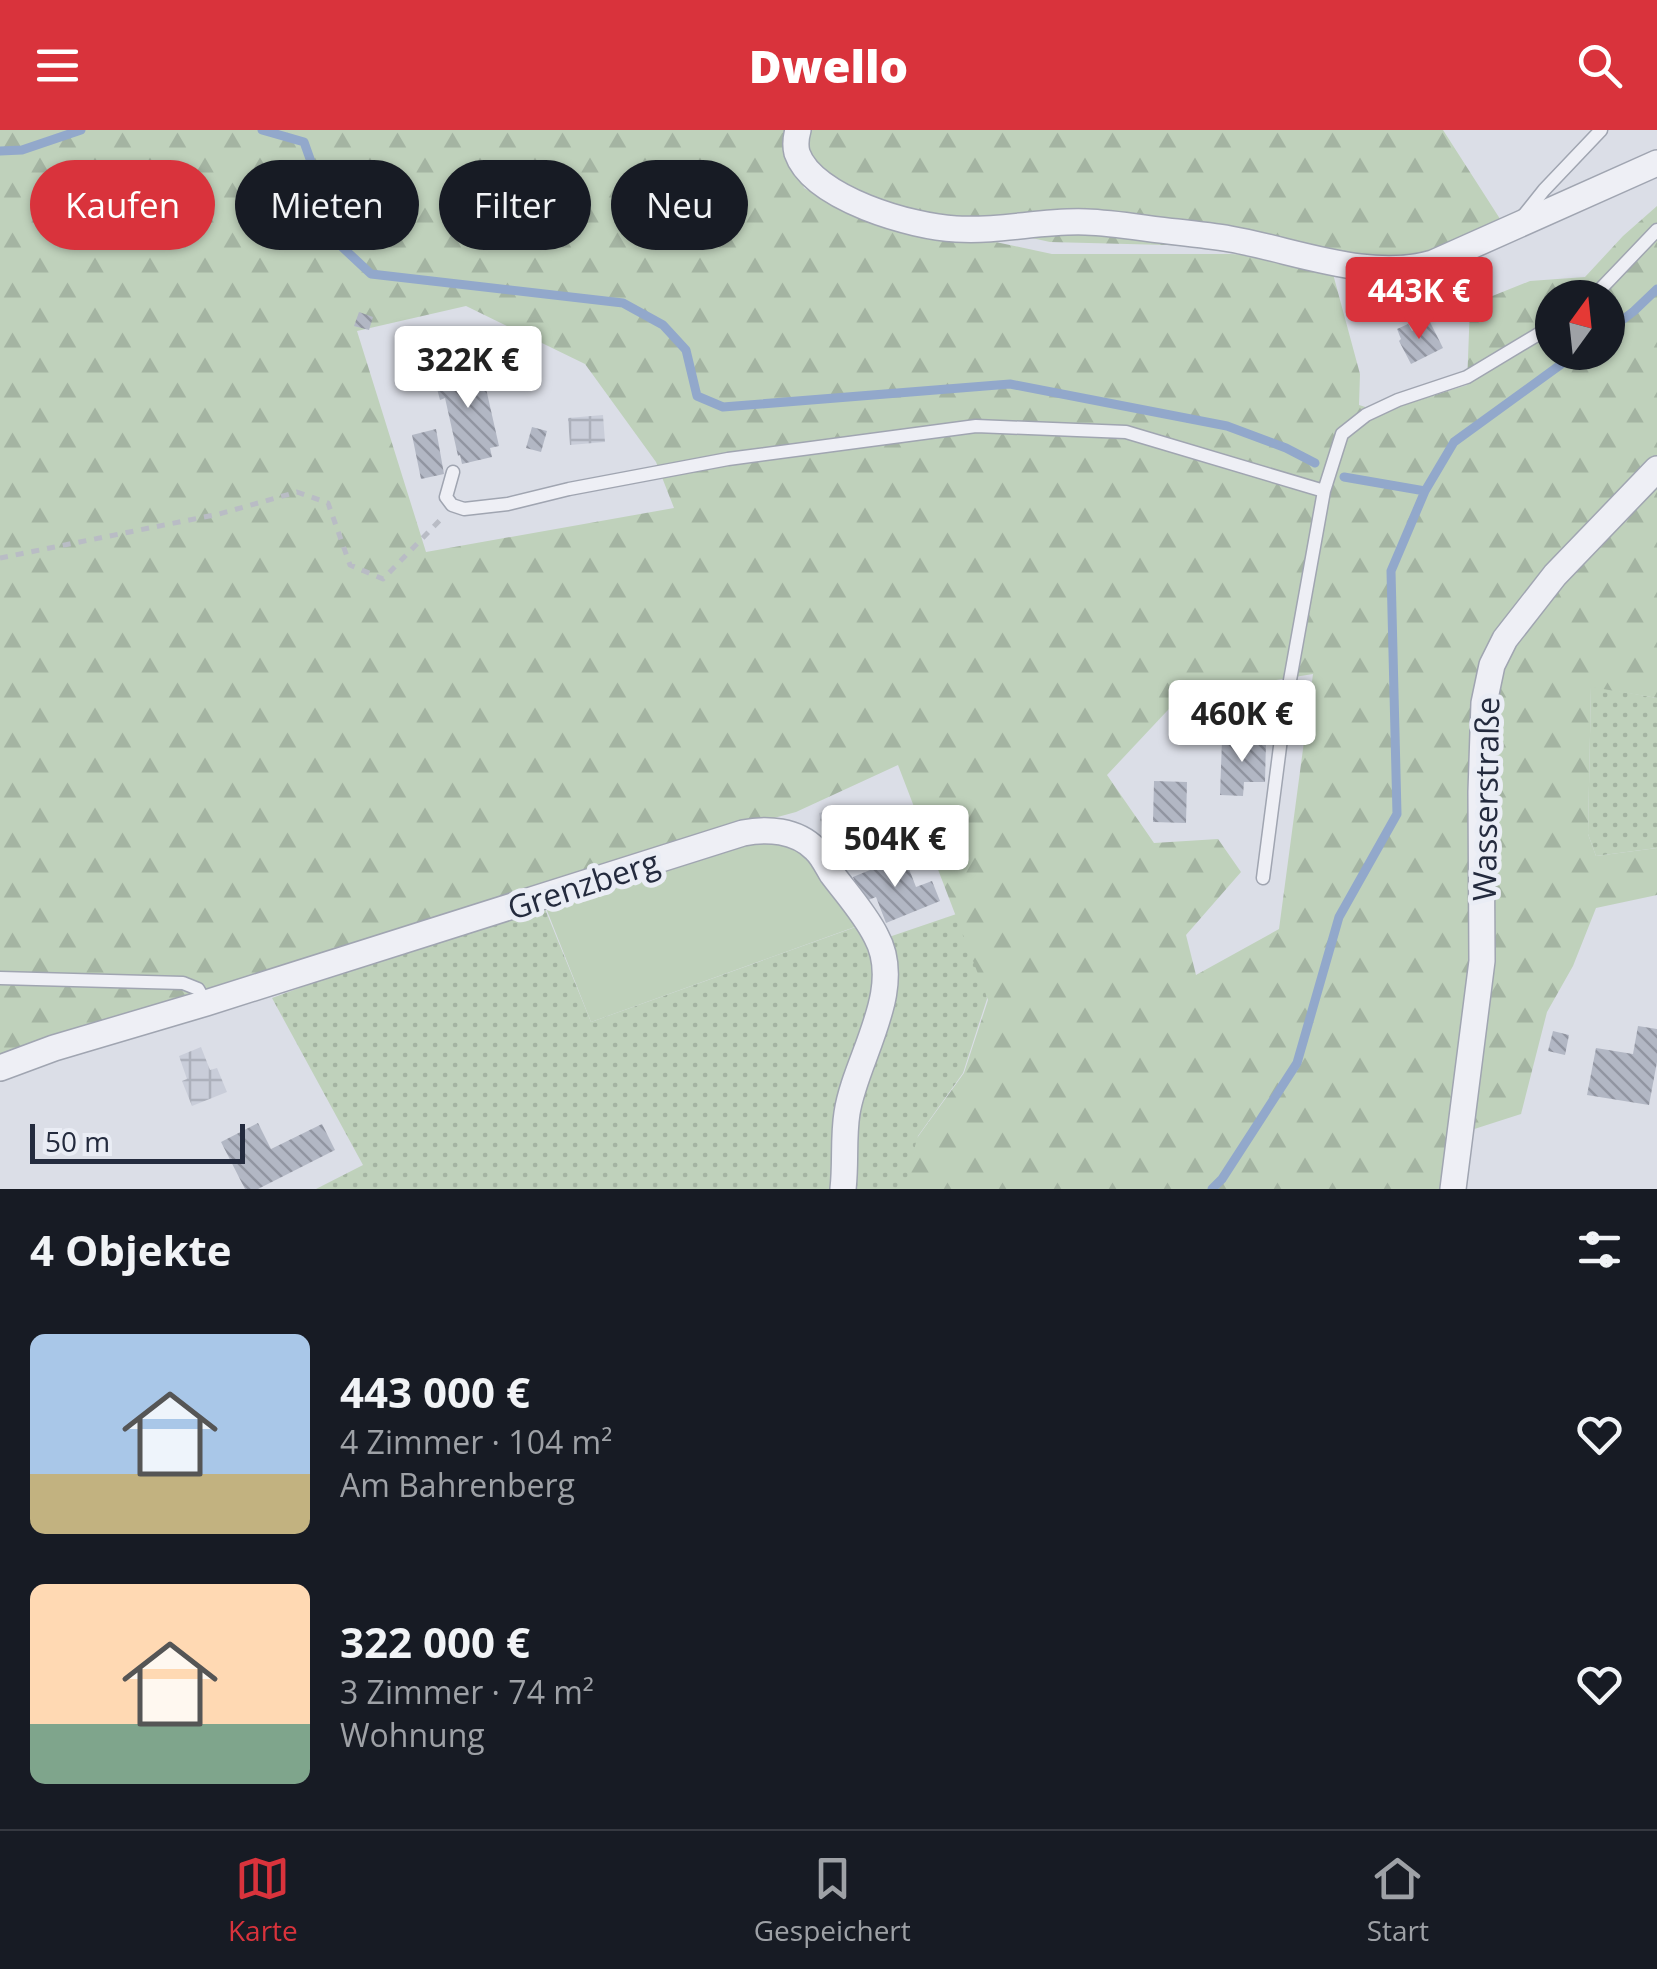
<!DOCTYPE html>
<html lang="de">
<meta charset="utf-8">
<style>
:root{--surface:#171b24;--page:#242831;--text:#f1f3f6;--muted:#9ea1a6;--line:#363941;--accent:#d9333c}
body{margin:0;font-family:"Open Sans",sans-serif;background:var(--page);color:var(--text);height:100vh;display:flex;flex-direction:column;font-size:38px;white-space:nowrap}
*{box-sizing:border-box;margin:0}
p{font-size:32px;color:var(--muted)}
.icon{flex:none;width:55px;height:55px;fill:none;stroke:currentColor;stroke-width:2;stroke-linecap:round;stroke-linejoin:round}
.map{position:relative;height:1059px;overflow:hidden}
.details{display:flex;flex-direction:column;background:var(--surface);flex:1}
.details>*{flex:none}
.guide{position:absolute;left:30px;top:30px;width:1000px;height:90px;display:flex;gap:20px}
.needle{width:65px;rotate:15deg}
.tools{position:absolute;left:1535px;top:150px;display:grid;gap:20px}
.tools a{display:grid;place-items:center;width:90px;height:90px;border-radius:50%;background:var(--surface);box-shadow:0 2px 8px #0004;font-size:50px}
.scale{position:absolute;left:30px;bottom:25px;width:215px;box-sizing:border-box;padding-left:10px;border:5px solid #242b3e;border-top:0;font-size:28px;line-height:35px;white-space:nowrap;color:#242b3e;-webkit-text-stroke:8px #eaedf5;paint-order:stroke}
.price{position:absolute;translate:-50% -85px;padding:0 22px;border-radius:10px;background:#fff;color:#222;font-size:32px;line-height:65px;filter:drop-shadow(0 2px 5px #0008)}
.price::after{content:'';position:absolute;left:50%;top:60px;width:30px;height:22px;margin-left:-15px;background:inherit;clip-path:polygon(0 0,100% 0,50% 100%)}
.price.selected{background:var(--accent);color:#fff}
ul{padding:0;list-style:none}
li{display:flex;align-items:center;gap:30px;height:250px;padding:0 30px}
li span{display:grid;place-items:center;flex:none;width:280px;height:200px;border-radius:15px;color:#555}
li>.icon{margin-inline-start:auto}
span .icon{width:120px;height:120px;fill:#fffc;stroke-width:1}
li b{font-size:42px}
h2{display:flex;justify-content:space-between;align-items:center;height:120px;padding:0 30px;font-size:42px}
.chip{padding:0 35px;border-radius:45px;background:var(--surface);box-shadow:0 2px 8px #0004;font-size:35px;line-height:90px}
.chip.selected{background:var(--accent);color:#fff}
header{display:flex;justify-content:space-between;align-items:center;height:130px;padding:0 30px;background:var(--accent);color:#fff;font-size:45px;font-weight:800}
.dock{display:flex;justify-content:space-around;align-items:center;height:140px;border-top:2px solid var(--line);background:var(--surface);font-size:28px;color:var(--muted)}
.dock a{display:grid;justify-items:center;gap:5px}
.dock .selected{color:var(--accent)}
.map>svg:first-child{display:block}
.industrial{fill:url(#industrial-grid)}
.grass{fill:url(#grass-dots)}
.forest{fill:url(#forest-firs);fill-rule:evenodd}
.garden{fill:#bfd1bb}
.lines{fill:none;stroke-linecap:round;stroke-linejoin:round}
.stream{stroke:#92a8cb;stroke-width:9}
.building{fill:url(#building-back-hatch)}
.lane-casing{stroke:#a0a5b1;stroke-width:15}
.street-casing{stroke:#a0a5b1;stroke-width:28}
.path{stroke:#b9bcc5;stroke-width:5;stroke-dasharray:8 8;stroke-linecap:butt}
.lane{stroke:#eeeff5;stroke-width:12}
.street{stroke:#eeeff5;stroke-width:25}
.labels{text-anchor:middle;dominant-baseline:central;stroke-width:10;stroke-linejoin:round;paint-order:stroke}
.street-label{font-size:32px;fill:#242b3e;stroke:#eaedf5}
</style>
<header><svg class="icon" aria-label="menu" viewBox="0 0 24 24"><path d="M4 6h16M4 12h16M4 18h16"/></svg>Dwello<svg class="icon" aria-label="search" viewBox="0 0 24 24"><circle cx="10" cy="10" r="6"/><path d="M15 15l6 6"/></svg></header>
<div class="map">
<svg width="1657" height="1059" viewBox="0 0 1657 1059">
<defs>
<pattern id="industrial-grid" width="8" height="8" patternUnits="userSpaceOnUse" patternTransform="scale(2.5)"><rect width="8" height="8" fill="#c9cdd9"/><path d="M0 4h8M4 0v8" fill="none" stroke="#acb0bb"/></pattern>
<pattern id="grass-dots" width="8" height="8" patternUnits="userSpaceOnUse" patternTransform="scale(2.5)"><rect width="8" height="8" fill="#bfd1bb"/><path d="M2 2h.1M6 6h.1" fill="none" stroke="#a4b4a2" stroke-width="1.8" stroke-linecap="round"/></pattern>
<pattern id="forest-firs" width="22" height="20" patternUnits="userSpaceOnUse" patternTransform="scale(2.5)"><rect width="22" height="20" fill="#bfd1bb"/><path d="M5 1l3.5 6h-7zM16 11l3.5 6h-7z" fill="#a4b4a2"/></pattern>
<pattern id="building-back-hatch" width="6" height="6" patternUnits="userSpaceOnUse" patternTransform="scale(2.5)"><rect width="6" height="6" fill="#b2b7c4"/><path d="M-1 5l2 2M0 0l6 6M5-1l2 2" fill="none" stroke="#9195a1"/></pattern>
</defs>
<rect width="100%" height="100%" fill="#dbdee7"/>
<!-- industrial -->
<path class="industrial" d="M 603,285 L 605,312 L 570,315 L 568,288 Z
M 852,675 L 859,701 L 834,706 L 832,696 L 822,698 L 819,683 Z
M 201,917 L 210,940 L 217,938 L 227,962 L 192,976 L 182,951 L 187,949 L 179,926 Z"/>
<!-- grass -->
<path class="grass" d="M 1591,556 L 1657,568 L 1657,718 L 1596,726 L 1588,704 Z
M 541,769 L 591,892 L 864,794 L 878,832 L 836,1059 L 316,1059 L 363,1035 L 272,868 Z
M 977,777 L 987,869 L 963,943 L 918,1006 L 906,1059 L 856,1059 L 858,970 L 886,808 Z"/>
<!-- forest -->
<path class="forest" d="M 0,0 L 792,0 L 793,22 L 804,58 L 845,80 L 1052,124 L 1230,124 L 1329,129 L 1360,244 L 1359,275 L 1381,282 L 1467,255 L 1470,175 L 1530,151 L 1585,147 L 1623,106 L 1657,76 L 1657,568 L 1591,557 L 1588,704 L 1596,726 L 1657,718 L 1657,765 L 1596,778 L 1573,836 L 1547,882 L 1521,984 L 1465,1002 L 1461,1059 L 905,1059 L 917,1008 L 964,943 L 988,870 L 898,635 L 796,682 L 618,730 L 0,930 ZM 1552,168 L 1608,168 L 1608,222 L 1552,222 ZM 466,176 L 585,234 L 656,332 L 674,378 L 426,422 L 357,201 ZM 1313,544 L 1279,799 L 1196,845 L 1186,805 L 1241,742 L 1218,709 L 1154,713 L 1107,645 L 1182,565 Z
M 810,0 L 1443,0 L 1502,92 L 1431,125 L 1387,127 L 1320,119 L 1050,112 L 843,67 L 810,50 L 801,10 Z"/>
<!-- garden -->
<path class="garden" d="M 760,704 L 814,726 L 863,794 L 591,892 L 542,768 Z"/>
<g class="lines">
<!-- stream -->
<path class="stream" d="M 262,0 L 304,12 L 341,116 L 371,144 L 623,173 L 663,195 L 686,220 L 697,266 L 723,277 L 1010,254 L 1227,296 L 1286,318 L 1315,333
M 0,21 L 22,20 L 81,0
M 1608,201 L 1634,181 L 1657,159
M 1344,347 L 1425,361
M 1212,1059 L 1222,1049 L 1297,933 L 1339,787 L 1397,684 L 1391,441 L 1425,361 L 1454,312 L 1578,222"/>
</g>
<!-- building -->
<path class="building" d="M 359,182 L 373,187 L 369,200 L 354,196 Z
M 1430,192 L 1443,218 L 1411,234 L 1399,211 L 1401,209 L 1397,199 L 1408,194 L 1412,201 Z
M 480,232 L 499,316 L 490,318 L 492,327 L 462,334 L 460,325 L 458,326 L 445,268 L 440,270 L 433,243 Z
M 532,297 L 547,301 L 541,322 L 526,318 Z
M 436,299 L 444,344 L 421,349 L 412,305 Z
M 1222,610 L 1266,611 L 1265,652 L 1244,652 L 1243,666 L 1220,665 Z
M 1154,651 L 1187,652 L 1186,693 L 1153,692 Z
M 904,726 L 916,757 L 932,751 L 940,771 L 886,793 L 876,767 L 863,772 L 853,747 Z
M 1638,896 L 1657,899 L 1657,932 L 1649,975 L 1587,965 L 1596,918 L 1633,924 Z
M 1553,901 L 1569,905 L 1565,925 L 1548,921 Z
M 258,993 L 271,1019 L 322,994 L 335,1020 L 258,1059 L 245,1059 L 221,1012 Z"/>
<g class="lines">
<!-- lane casing -->
<g class="lane-casing">
<path id="lane" d="M 1524,85 L 1544,60 L 1601,0
M 1592,168 L 1657,100
M 453,342 L 446,367 L 452,375 L 464,379 L 508,374 L 569,359 L 728,329 L 976,296 L 1126,302 L 1324,361
M 1263,748 L 1285,578 L 1324,361 L 1342,304 L 1366,285 L 1398,270 L 1467,247 L 1552,196
M 0,848 L 183,853 L 198,859 L 206,873"/>
</g>
<!-- street casing -->
<g class="street-casing">
<path id="street" d="M 798,0 C 796,7 795,15 797,23 C 813,69 913,97 956,99 C 1000,102 1043,90 1086,92 C 1116,93 1147,99 1177,102 C 1195,104 1213,106 1230,109 C 1294,120 1369,152 1433,133 L 1657,33
M 0,938 L 54,918 L 206,873 L 743,703 C 767,698 796,700 815,719 C 822,725 827,736 832,744 C 847,764 865,784 876,806 C 906,860 855,929 847,983 C 843,1008 846,1034 843,1059
M 1453,1059 L 1482,831 L 1481,662 L 1484,573 L 1492,535 L 1505,509 L 1555,445 L 1657,339"/>
</g>
<!-- path -->
<path class="path" d="M 0,428 L 219,384 L 297,362 L 328,373 L 350,435 L 383,449 L 441,389"/>
<!-- lane -->
<use href="#lane" class="lane"/>
<!-- street -->
<use href="#street" class="street"/>
</g>
<g class="labels">
<!-- street labels -->
<g class="street-label">
<text transform="translate(1485 669) rotate(-89)">Wasserstraße</text>
<text transform="translate(583 754) rotate(-18)">Grenzberg</text>
</g>
</g>
</svg>
<div class="tools">
<a><svg class="needle" viewBox="-14 -14 28 28"><path d="M0-13l5 13h-10z" fill="#e53935"/><path d="M0 13l5-13h-10z" fill="#9ea1a6"/></svg></a>
</div>
<div class="scale">50 m</div>
<b class="price selected" style="left:1419px;top:212px">443K €</b>
<b class="price" style="left:468px;top:281px">322K €</b>
<b class="price" style="left:1242px;top:635px">460K €</b>
<b class="price" style="left:895px;top:760px">504K €</b>
<div class="guide">
<a class="chip selected">Kaufen</a>
<a class="chip">Mieten</a>
<a class="chip">Filter</a>
<a class="chip">Neu</a>
</div>
</div>
<section class="details">
<h2>4 Objekte<svg class="icon" aria-label="filters" viewBox="0 0 24 24"><path d="M4 7h16M4 17h16"/><circle cx="9" cy="7" r="2"/><circle cx="15" cy="17" r="2"/></svg></h2>
<ul>
<li><span style="background:linear-gradient(#a9c7e8 70%,#c2b280 0)"><svg class="icon" aria-label="home" viewBox="0 0 24 24"><path d="M3 11l9-7 9 7M6 9v11h12V9"/></svg></span><div><b>443 000 €</b><p>4 Zimmer · 104 m²</p><p>Am Bahrenberg</p></div><svg class="icon" aria-label="heart" viewBox="0 0 24 24"><path d="M12 20l-8-8c-3-5 5-10 8-4 3-6 11-1 8 4z"/></svg></li>
<li><span style="background:linear-gradient(#ffd9b3 70%,#7fa58c 0)"><svg class="icon" aria-label="home" viewBox="0 0 24 24"><path d="M3 11l9-7 9 7M6 9v11h12V9"/></svg></span><div><b>322 000 €</b><p>3 Zimmer · 74 m²</p><p>Wohnung</p></div><svg class="icon" aria-label="heart" viewBox="0 0 24 24"><path d="M12 20l-8-8c-3-5 5-10 8-4 3-6 11-1 8 4z"/></svg></li>
</ul>
</section>
<nav class="dock">
<a class="selected"><svg class="icon" aria-label="map" viewBox="0 0 24 24"><path d="M3 6l6-2 6 2 6-2v14l-6 2-6-2-6 2zM9 4v14M15 6v14"/></svg>Karte</a>
<a><svg class="icon" aria-label="saved" viewBox="0 0 24 24"><path d="M7 4h10v16l-5-4-5 4z"/></svg>Gespeichert</a>
<a><svg class="icon" aria-label="home" viewBox="0 0 24 24"><path d="M3 11l9-7 9 7M6 9v11h12V9"/></svg>Start</a>
</nav>
